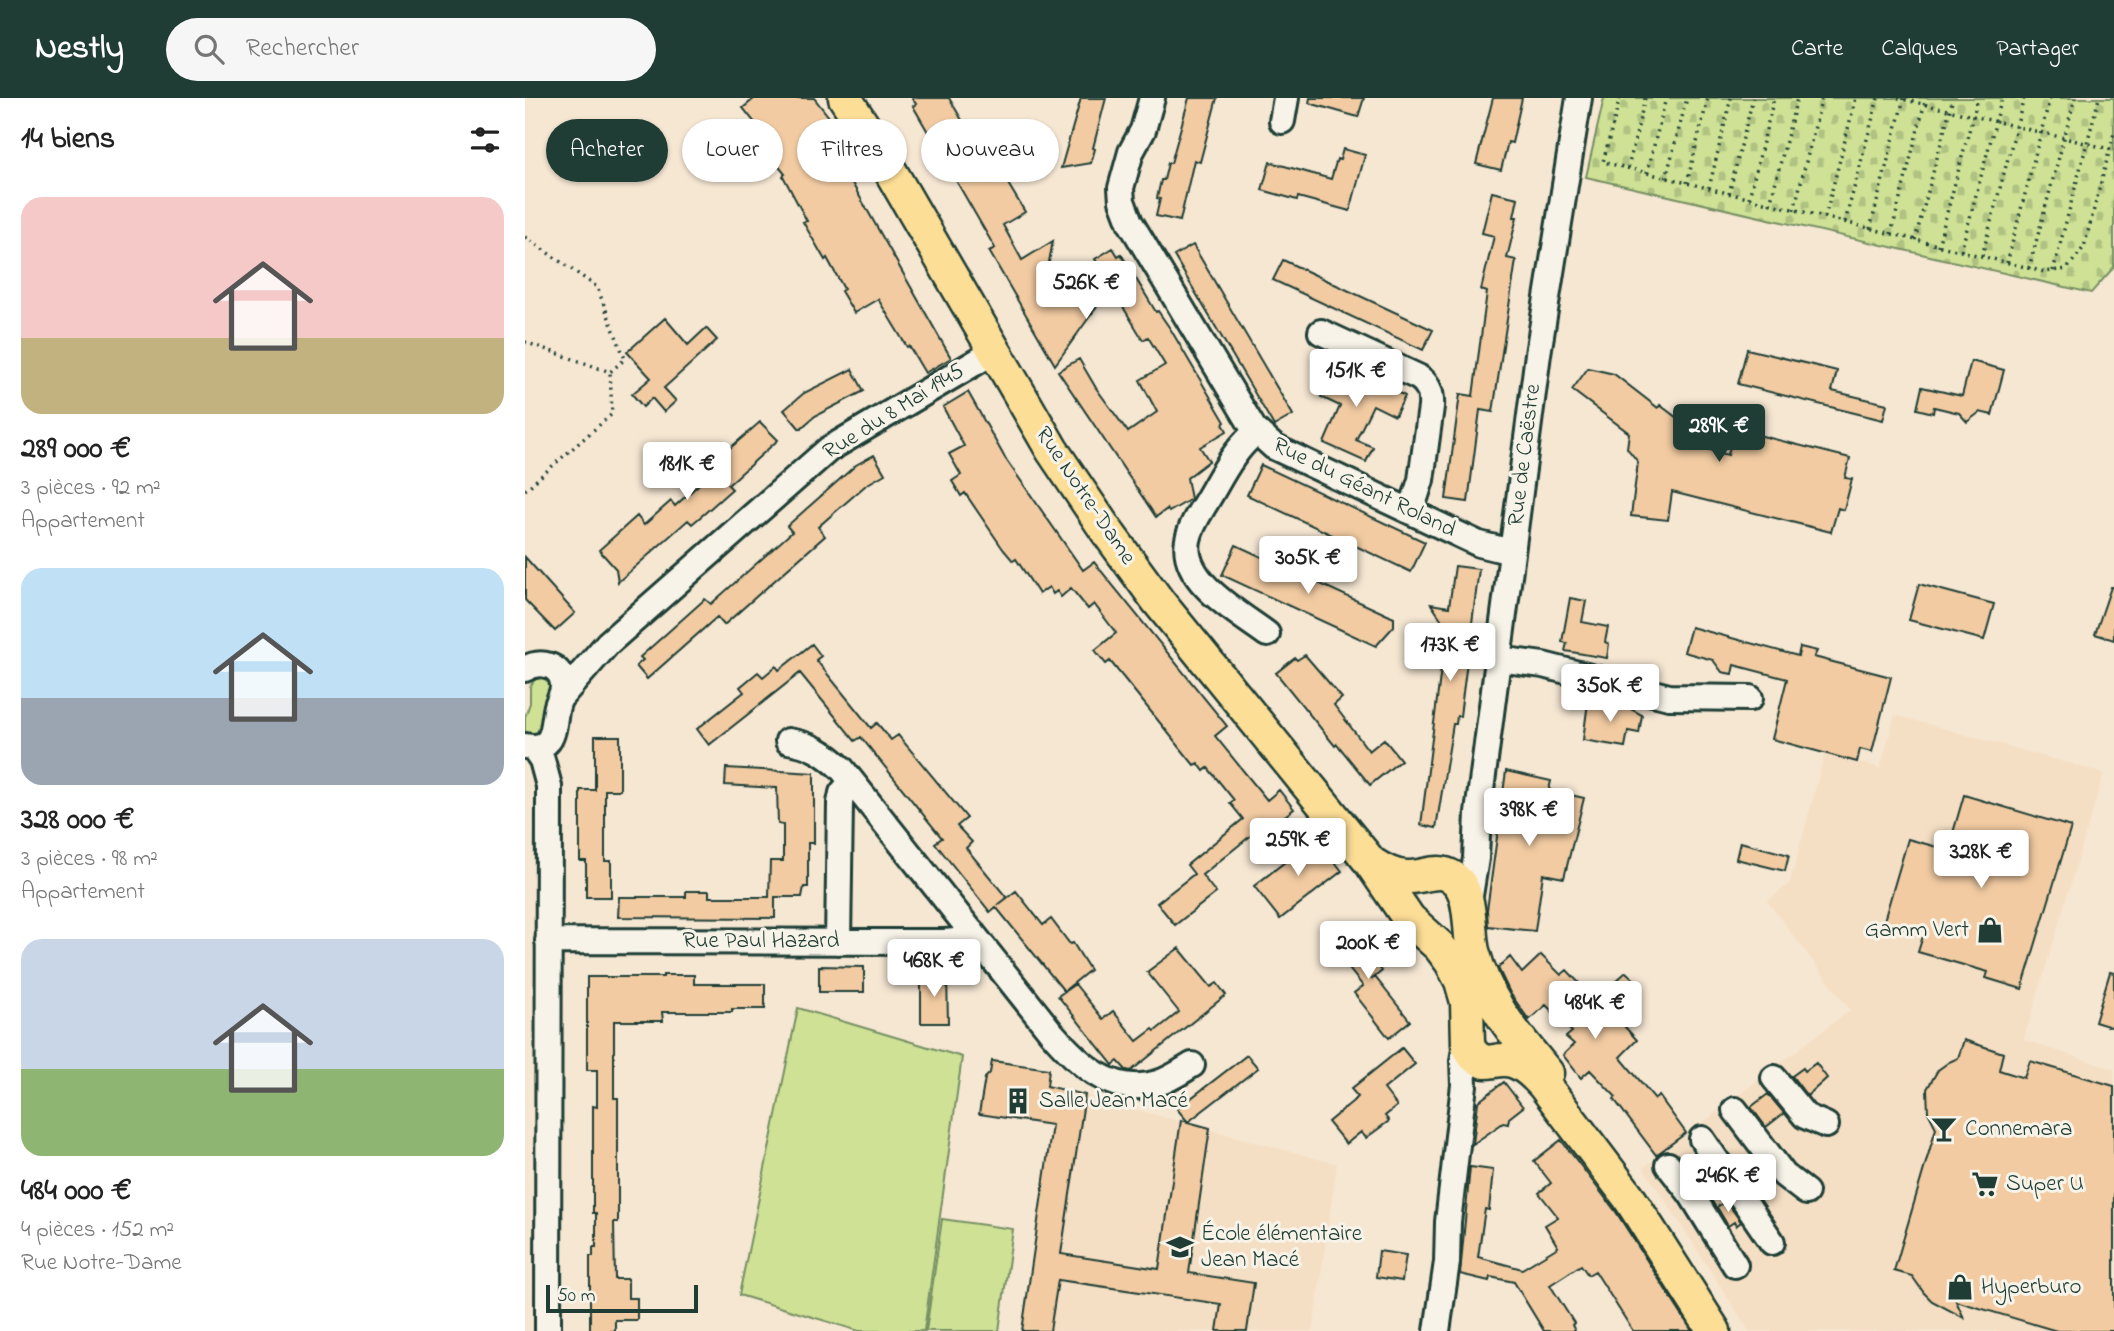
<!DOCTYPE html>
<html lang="fr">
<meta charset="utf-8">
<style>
:root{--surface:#fff;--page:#f6f6f6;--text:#222;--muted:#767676;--accent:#1f3d34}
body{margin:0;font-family:"Indie Flower",sans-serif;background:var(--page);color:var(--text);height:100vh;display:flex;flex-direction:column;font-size:26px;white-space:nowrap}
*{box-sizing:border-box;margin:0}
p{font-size:23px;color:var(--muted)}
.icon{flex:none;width:38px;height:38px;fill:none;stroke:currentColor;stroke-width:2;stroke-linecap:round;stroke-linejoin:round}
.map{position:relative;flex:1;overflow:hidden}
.side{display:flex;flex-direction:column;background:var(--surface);width:525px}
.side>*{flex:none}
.banner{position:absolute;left:21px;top:21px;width:665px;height:63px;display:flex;gap:14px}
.scale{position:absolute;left:21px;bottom:18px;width:152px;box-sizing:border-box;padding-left:7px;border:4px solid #1f3d34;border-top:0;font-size:19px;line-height:24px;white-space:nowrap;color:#1f3d34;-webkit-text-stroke:5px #f7f3e8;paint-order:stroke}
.price{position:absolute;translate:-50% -60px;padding:0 16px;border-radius:7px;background:#fff;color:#222;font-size:23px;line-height:46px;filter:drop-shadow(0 2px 4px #0008)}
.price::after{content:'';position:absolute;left:50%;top:42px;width:21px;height:16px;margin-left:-10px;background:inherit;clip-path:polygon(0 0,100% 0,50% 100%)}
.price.selected{background:var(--accent);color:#fff}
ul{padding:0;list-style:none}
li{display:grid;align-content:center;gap:14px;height:371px;padding:0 21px}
li span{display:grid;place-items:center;height:217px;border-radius:21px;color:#555}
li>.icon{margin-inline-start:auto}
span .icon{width:126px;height:126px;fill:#fffc;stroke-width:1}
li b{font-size:30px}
h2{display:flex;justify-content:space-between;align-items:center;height:84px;padding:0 21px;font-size:30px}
.pill{padding:0 24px;border-radius:32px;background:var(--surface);box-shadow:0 2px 5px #0004;font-size:24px;line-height:63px}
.pill.selected{background:var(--accent);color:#fff}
header{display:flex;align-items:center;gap:42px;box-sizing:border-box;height:98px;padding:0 35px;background:var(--accent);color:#fff}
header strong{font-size:33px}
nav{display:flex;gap:38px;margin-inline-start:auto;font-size:24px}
.search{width:490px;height:63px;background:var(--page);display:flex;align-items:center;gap:18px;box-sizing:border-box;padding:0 24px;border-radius:38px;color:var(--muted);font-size:26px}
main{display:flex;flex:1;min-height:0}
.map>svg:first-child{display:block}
.built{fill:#f5dfc4}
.green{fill:#cee195;stroke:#768f64;stroke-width:2}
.cemetery{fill:url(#cemetery-stones);stroke:#768f64;stroke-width:2}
.building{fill:#f2cba2;stroke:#1f3d34;stroke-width:2}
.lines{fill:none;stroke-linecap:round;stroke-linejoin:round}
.minor-casing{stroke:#1f3d34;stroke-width:30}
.major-casing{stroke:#1f3d34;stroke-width:37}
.path{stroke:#1f3d34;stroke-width:3.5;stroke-dasharray:2 5;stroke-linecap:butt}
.minor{stroke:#f7f3e8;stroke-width:24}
.major{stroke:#fdde96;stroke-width:32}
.labels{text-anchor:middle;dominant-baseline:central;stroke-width:6;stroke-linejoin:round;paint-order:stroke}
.street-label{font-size:23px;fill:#1f3d34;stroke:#f7f3e8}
.poi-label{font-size:23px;fill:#1f3d34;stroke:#f7f3e8;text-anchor:start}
</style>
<header>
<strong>Nestly</strong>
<div class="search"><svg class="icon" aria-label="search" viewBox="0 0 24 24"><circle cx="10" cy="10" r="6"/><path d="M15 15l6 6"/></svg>Rechercher</div>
<nav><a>Carte</a><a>Calques</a><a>Partager</a></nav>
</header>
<main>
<section class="side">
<h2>14 biens<svg class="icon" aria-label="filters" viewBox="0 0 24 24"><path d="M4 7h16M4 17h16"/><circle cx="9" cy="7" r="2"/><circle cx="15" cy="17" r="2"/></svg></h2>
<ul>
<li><span style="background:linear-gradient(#f6c9c9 65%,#c2b280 0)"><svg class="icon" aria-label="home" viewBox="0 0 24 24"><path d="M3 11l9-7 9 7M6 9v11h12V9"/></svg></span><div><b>289 000 €</b><p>3 pièces · 92 m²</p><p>Appartement</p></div></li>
<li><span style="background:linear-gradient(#bfe0f5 60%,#9aa5b1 0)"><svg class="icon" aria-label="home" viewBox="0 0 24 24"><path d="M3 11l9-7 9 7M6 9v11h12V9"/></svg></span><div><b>328 000 €</b><p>3 pièces · 98 m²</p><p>Appartement</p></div></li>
<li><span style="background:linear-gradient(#c9d6e8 60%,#8fb573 0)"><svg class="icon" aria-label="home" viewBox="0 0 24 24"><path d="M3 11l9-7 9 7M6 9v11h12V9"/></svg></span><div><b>484 000 €</b><p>4 pièces · 152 m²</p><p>Rue Notre-Dame</p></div></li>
</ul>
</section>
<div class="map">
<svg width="1589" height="1233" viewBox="0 0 1589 1233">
<defs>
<pattern id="cemetery-stones" width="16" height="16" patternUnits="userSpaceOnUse" patternTransform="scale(1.75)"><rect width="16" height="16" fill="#cee195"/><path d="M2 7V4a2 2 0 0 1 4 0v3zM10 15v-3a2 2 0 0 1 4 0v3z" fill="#b0c281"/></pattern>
</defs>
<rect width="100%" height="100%" fill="#f6e7d3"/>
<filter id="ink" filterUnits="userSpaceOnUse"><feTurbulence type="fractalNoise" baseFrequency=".0143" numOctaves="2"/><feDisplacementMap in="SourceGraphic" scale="14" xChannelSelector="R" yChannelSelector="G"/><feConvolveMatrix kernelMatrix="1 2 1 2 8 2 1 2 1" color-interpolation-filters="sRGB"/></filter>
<g filter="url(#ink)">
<!-- built -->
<path class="built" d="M 1370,617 L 1579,675 L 1499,942 L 1589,971 L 1589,1233 L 1224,1233 L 1149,1116 L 1118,1070 L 1325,912 L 1242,803 L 1264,786 L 1266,781 L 1300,655 L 1355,670 Z
M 532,990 L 812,1066 L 788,1233 L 497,1233 Z"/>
<!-- green -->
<path class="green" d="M 14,577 L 23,580 L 28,587 L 20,629 L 13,637 L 4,637 L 0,633 L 0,619 L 5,605 L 5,589 L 11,579 Z
M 273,910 L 437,959 L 399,1233 L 334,1233 L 214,1197 Z
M 417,1121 L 488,1131 L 474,1233 L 401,1233 Z"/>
<!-- cemetery -->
<path class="cemetery" d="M 1079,0 L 1589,0 L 1589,169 L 1566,195 L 1061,79 Z"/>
<!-- building -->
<path class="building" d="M 230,0 L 289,0 L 308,24 L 297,32 L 426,260 L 400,275 L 384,248 L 382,249 L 353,201 L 329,215 L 316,193 L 319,191 L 302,160 L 300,162 L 278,124 L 282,123 L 258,78 L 260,76 L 232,42 L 239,36 L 218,10 Z
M 387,0 L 424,0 L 454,51 L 479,36 L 498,68 L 489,66 L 500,76 L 479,79 L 500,114 L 478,127 L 497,162 L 528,143 L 523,169 L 581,179 L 570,161 L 588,150 L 593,158 L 596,156 L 631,214 L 633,213 L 646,232 L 700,324 L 698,326 L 702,333 L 675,349 L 684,363 L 662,380 L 666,401 L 644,414 L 642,411 L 631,419 L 533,273 L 554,261 L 571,290 L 603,334 L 632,314 L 615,282 L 640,267 L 623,239 L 618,242 L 586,189 L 530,267 L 464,153 L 470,150 L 388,8 L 391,6 Z
M 556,0 L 581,0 L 568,50 L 570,51 L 566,65 L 536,70 Z
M 664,0 L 692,0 L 675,64 L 669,62 L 655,123 L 631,118 L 635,101 L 632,100 L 636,82 L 639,82 L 643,65 L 646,65 Z
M 785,0 L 839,0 L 833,19 L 784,5 Z
M 968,0 L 997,0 L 987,45 L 983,44 L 976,72 L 951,66 Z
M 818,51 L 840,57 L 825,113 L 773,99 L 772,102 L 737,92 L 745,64 L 806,81 L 812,61 L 815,62 Z
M 967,94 L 993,100 L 989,119 L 992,119 L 982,160 L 991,162 L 968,314 L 955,312 L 943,404 L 921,401 L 935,296 L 948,298 L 962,194 L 956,192 L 969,138 L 957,135 Z
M 668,147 L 768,317 L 749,328 L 649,158 Z
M 758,162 L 908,232 L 898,252 L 748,182 Z
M 140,220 L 163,247 L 181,230 L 192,242 L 139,290 L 151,303 L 139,314 L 127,300 L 118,309 L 107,296 L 126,280 L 102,254 Z
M 1222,251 L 1312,273 L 1307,293 L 1362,306 L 1358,322 L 1213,286 Z
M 1446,263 L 1479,272 L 1467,317 L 1455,314 L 1442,324 L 1434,315 L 1409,309 L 1408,315 L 1392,311 L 1397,289 L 1437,298 Z
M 812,266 L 880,298 L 870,318 L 848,307 L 831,342 L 848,349 L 841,364 L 799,345 L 815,308 L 796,299 Z
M 1063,270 L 1089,276 L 1133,310 L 1135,307 L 1156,323 L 1153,343 L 1203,357 L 1209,331 L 1325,360 L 1320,380 L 1327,381 L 1319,412 L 1313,410 L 1306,434 L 1147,394 L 1143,422 L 1106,418 L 1113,364 L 1102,350 L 1104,335 L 1047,292 Z
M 327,271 L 339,293 L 290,318 L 275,331 L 259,312 L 279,295 Z
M 443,294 L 480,360 L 558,472 L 569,464 L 702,628 L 690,638 L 742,702 L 754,692 L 769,711 L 748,727 L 744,723 L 677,777 L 691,795 L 650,827 L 632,805 L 669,776 L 662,767 L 718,721 L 705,705 L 709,702 L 683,670 L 679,673 L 673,665 L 669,667 L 585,563 L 581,566 L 570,552 L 591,535 L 569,506 L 563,511 L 546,490 L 536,499 L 532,493 L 528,496 L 524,489 L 514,496 L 491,461 L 488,463 L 478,451 L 440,395 L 436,398 L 427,383 L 436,377 L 424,356 L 439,348 L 418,309 Z
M 235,324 L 253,342 L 203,387 L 207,391 L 180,415 L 167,426 L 163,422 L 93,484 L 91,471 L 74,452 L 112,418 L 119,427 L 146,403 L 150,408 L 183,378 L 179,374 L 186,368 L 180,361 L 198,344 L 204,351 Z
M 349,357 L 360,376 L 341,387 L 293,429 L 300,438 L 199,527 L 192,519 L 122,581 L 111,568 L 118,562 L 115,559 L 180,501 L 186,506 L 267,434 L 262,428 L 331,367 Z
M 736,367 L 900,444 L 886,474 L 722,397 Z
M 711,447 L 869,520 L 869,528 L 851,548 L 697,477 Z
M 0,459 L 50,515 L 30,533 L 0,502 Z
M 930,468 L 954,471 L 935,618 L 932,618 L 931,626 L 928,626 L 911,730 L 896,727 L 921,531 L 915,530 L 916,521 L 906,506 L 924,509 Z
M 1394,486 L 1469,506 L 1459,542 L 1384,522 Z
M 1586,489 L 1589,489 L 1589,542 L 1570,536 Z
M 1045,500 L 1061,503 L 1057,524 L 1083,529 L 1080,544 L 1084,546 L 1082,560 L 1040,553 L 1042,545 L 1037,544 Z
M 1166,529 L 1273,558 L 1275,549 L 1292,553 L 1289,559 L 1366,579 L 1347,654 L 1335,651 L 1332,664 L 1247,641 L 1262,581 L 1209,567 L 1207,576 L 1197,574 L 1188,562 L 1159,554 Z
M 287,546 L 296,558 L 291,562 L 346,630 L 352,625 L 366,642 L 373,637 L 442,720 L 432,728 L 447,744 L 441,750 L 482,800 L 473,807 L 491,793 L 518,827 L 526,821 L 545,846 L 548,845 L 565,872 L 539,893 L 471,809 L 465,814 L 410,745 L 417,740 L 336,639 L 330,643 L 275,575 L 184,647 L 172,631 L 219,594 L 215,589 L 233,574 L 238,579 L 251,568 L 254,572 Z
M 780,557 L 817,600 L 809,607 L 844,653 L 859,641 L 876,662 L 845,687 L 812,646 L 810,648 L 751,575 L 770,560 L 772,562 Z
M 1063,604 L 1106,611 L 1117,617 L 1114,635 L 1103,633 L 1100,649 L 1058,642 Z
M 70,638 L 95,638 L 95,692 L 80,692 L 80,763 L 86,763 L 86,799 L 61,799 L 61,763 L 55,763 L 55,692 L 70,692 Z
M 201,670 L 289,675 L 289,745 L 283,745 L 283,789 L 279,789 L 277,799 L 250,799 L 250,820 L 93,819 L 94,799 L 161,799 L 161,793 L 184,793 L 184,799 L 244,799 L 245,763 L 258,763 L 258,727 L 253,726 L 252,690 L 200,687 Z
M 981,673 L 1026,683 L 1024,692 L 1059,700 L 1039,780 L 1018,776 L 1010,833 L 963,828 L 962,812 Z
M 1439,697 L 1546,729 L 1497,891 L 1461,880 L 1463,874 L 1393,854 L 1398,838 L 1358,826 L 1383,741 L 1423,752 Z
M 791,740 L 817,773 L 755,821 L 729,788 Z
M 1215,744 L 1264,757 L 1260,773 L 1211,761 Z
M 819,825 L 857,873 L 846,882 L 850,879 L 885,923 L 864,940 L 829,895 L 838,888 L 799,840 Z
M 654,850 L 686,889 L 692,885 L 701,897 L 606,973 L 601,972 L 593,963 L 588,967 L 533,898 L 550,886 L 578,921 L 588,913 L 612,943 L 628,931 L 630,933 L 654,914 L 622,874 Z
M 1016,857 L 1036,877 L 1042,872 L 1070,902 L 1101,874 L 1113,885 L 1091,905 L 1107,923 L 1100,929 L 1112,942 L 1095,959 L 1130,1001 L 1134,998 L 1161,1035 L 1131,1057 L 1089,1001 L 1091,999 L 1065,972 L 1056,980 L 1038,957 L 1049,946 L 1041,939 L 1047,934 L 1021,907 L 1004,922 L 985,895 L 973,870 L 985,859 L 997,875 Z
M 294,868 L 339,869 L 339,894 L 294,894 Z
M 1585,874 L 1589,875 L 1589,930 L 1570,924 Z
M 138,877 L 169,877 L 169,886 L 240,886 L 240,911 L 207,911 L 207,914 L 137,914 L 138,923 L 89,923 L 89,1000 L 93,1000 L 93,1124 L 89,1124 L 90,1181 L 103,1181 L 103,1200 L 112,1200 L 112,1222 L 90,1222 L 90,1233 L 65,1233 L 65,1158 L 68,1158 L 68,1149 L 71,1149 L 71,1115 L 68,1115 L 68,1008 L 72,1009 L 72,972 L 62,972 L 62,879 L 138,879 Z
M 396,877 L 422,877 L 423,925 L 396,925 Z
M 1439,942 L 1478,955 L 1474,972 L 1499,980 L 1505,963 L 1589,988 L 1589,1233 L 1532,1233 L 1431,1203 L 1439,1220 L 1407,1203 L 1399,1195 L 1387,1178 L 1369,1173 L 1411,1030 L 1403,1014 L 1402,991 L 1413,972 L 1424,964 L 1433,960 Z
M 877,950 L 890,966 L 859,991 L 872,1008 L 860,1018 L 864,1023 L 841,1040 L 836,1034 L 821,1046 L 803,1024 L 833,999 L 826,991 Z
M 722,957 L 733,970 L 663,1024 L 685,1030 L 664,1175 L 729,1185 L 722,1233 L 692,1233 L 696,1206 L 533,1182 L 525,1233 L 497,1233 L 527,1027 L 454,1016 L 460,980 L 465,975 L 467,963 L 524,971 L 522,988 L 560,997 L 536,1156 L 634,1171 L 656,1022 L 663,1024 L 652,1011 Z
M 1291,965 L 1302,980 L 1282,998 L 1267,978 L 1278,970 L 1280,973 Z
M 979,984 L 998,1009 L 984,1020 L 983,1026 L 978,1025 L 948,1046 L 953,1004 Z
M 1243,996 L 1259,1015 L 1241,1029 L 1226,1009 Z
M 1036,1042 L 1091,1114 L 1167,1233 L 1108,1233 L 1070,1173 L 1063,1177 L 1056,1167 L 1025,1187 L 1049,1225 L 1047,1227 L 1050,1233 L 1019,1233 L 989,1184 L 965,1179 L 964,1183 L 935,1176 L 945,1069 L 968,1072 L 964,1112 L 960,1111 L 953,1159 L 997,1171 L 1033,1149 L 1020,1127 L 1033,1119 L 1014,1095 L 1026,1085 L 1009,1063 Z
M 1201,1103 L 1216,1124 L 1211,1128 L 1209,1124 L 1203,1128 L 1192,1109 Z
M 854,1153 L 881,1157 L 877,1183 L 851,1179 Z"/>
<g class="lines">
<!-- minor casing -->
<g class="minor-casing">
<path id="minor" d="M 627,0 L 618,32 L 606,54 L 596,90 L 597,103 L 605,124 L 729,331 L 749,349 L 954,446 L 987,454
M 757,23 L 761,0
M 796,234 L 893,279 C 904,286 907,296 906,309 L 896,382 L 886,413
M 731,334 C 709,352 698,375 684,399 C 676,413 666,426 663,442 C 655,483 714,515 742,536
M 974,561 L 1018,567 L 1144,599 L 1225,600
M 0,571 C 15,562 36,566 38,586 C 39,595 34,600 32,608 C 27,628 32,654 0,648
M 35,600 L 83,545 L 304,351 L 470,253
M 263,643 C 286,646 301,656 317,671 L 526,934 C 553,965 586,999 633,985 C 646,981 657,973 667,967
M 8,649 L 17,662 L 24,688 L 23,1233
M 943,810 L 951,760 L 953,715 L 1013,256 L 1054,0
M 23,843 L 419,844 L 431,843 L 447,834
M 313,844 L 315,705 L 317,695 L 326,684
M 1249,980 L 1280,1018 L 1301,1027
M 1210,1012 L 1259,1077 L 1281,1094
M 1177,1041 L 1247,1144
M 1143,1067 L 1166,1096 L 1210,1167
M 912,1233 L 922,1164 L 923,1124 L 939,987 L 938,963 L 942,938"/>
</g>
<!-- major casing -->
<g class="major-casing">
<path id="major" d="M 320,0 L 348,43 L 527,352 L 581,432 L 633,503 L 846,765 L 884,821 L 914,848 L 926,864 L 936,883 L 942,904 L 943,947 L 949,958 L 960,964 C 967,964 972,962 978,962 C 995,961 1009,976 1019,987 L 1103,1098 L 1189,1233
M 846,765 C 858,773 871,780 885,779 C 900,779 913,770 927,779 C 948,791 943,831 948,853 C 962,905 989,935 1022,975"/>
</g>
<!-- path -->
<path class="path" d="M 1095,0 L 1078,64 L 1520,174 L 1542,171 L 1559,149 L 1589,35
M 1373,0 L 1589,52
M 1103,70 L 1120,0
M 1122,75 L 1141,0
M 1141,80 L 1162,0
M 1162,85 L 1183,0
M 1184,90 L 1206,0
M 1204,96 L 1228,0
M 1224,100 L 1249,0
M 1245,106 L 1272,0
M 1269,112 L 1297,0
M 1300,119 L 1331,0
M 1320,124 L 1353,0
M 1345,131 L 1379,0
M 1366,136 L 1401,0
M 0,139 L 72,189 L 100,261 L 85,274
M 1390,142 L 1428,0
M 1413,148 L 1453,0
M 1436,153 L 1477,0
M 1457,158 L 1499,0
M 1482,165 L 1525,0
M 1504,170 L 1550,0
M 1528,173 L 1574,0
M 0,244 L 85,274
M 0,392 L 87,316 L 85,274"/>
<!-- minor -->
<use href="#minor" class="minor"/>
<!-- major -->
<use href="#major" class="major"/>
</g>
</g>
<!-- icons -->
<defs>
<g id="shop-bare" transform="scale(2.1)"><path d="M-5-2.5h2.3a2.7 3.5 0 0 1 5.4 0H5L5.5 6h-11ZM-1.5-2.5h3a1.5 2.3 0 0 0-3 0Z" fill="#1f3d34" stroke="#f7f3e8" stroke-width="2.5" paint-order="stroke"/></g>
<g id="building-bare" transform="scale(2.1)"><path d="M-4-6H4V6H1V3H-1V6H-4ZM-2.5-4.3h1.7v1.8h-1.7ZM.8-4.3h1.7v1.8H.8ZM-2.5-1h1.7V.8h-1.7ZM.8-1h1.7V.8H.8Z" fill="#1f3d34" stroke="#f7f3e8" stroke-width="2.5" paint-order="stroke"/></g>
<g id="bar-bare" transform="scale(2.1)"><path d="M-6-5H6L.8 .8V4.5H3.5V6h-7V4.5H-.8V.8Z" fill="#1f3d34" stroke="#f7f3e8" stroke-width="2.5" paint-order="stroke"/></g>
<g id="supermarket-bare" transform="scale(2.1)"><path d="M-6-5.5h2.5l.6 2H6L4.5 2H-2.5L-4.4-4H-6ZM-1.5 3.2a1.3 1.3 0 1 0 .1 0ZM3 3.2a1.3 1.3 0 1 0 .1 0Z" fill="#1f3d34" stroke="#f7f3e8" stroke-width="2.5" paint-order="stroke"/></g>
<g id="school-bare" transform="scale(2.1)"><path d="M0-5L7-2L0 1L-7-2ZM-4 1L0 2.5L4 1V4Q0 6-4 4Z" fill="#1f3d34" stroke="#f7f3e8" stroke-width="2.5" paint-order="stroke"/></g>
</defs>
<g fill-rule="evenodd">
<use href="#shop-bare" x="1465" y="832"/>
<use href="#building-bare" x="493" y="1003"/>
<use href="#bar-bare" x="1419" y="1031"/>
<use href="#supermarket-bare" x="1460" y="1086"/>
<use href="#school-bare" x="655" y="1149"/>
<use href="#shop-bare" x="1435" y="1189"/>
</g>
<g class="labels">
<!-- street labels -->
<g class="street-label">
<text transform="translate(369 314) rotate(-32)">Rue du 8 Mai 1945</text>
<text transform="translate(1000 357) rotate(-83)">Rue de Caëstre</text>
<text transform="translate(839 390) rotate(26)">Rue du Géant Roland</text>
<text transform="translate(560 398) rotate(56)">Rue Notre-Dame</text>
<text x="236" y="843">Rue Paul Hazard</text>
</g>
<!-- poi labels -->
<g class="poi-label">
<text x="1444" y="832" text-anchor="end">Gamm Vert</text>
<text x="514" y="1003">Salle Jean Macé</text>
<text x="1440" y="1031">Connemara</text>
<text x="1481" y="1086">Super U</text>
<text x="676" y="1136">École élémentaire<tspan x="676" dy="26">Jean Macé</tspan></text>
<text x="1456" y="1189">Hyperburo</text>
</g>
</g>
</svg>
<div class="scale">50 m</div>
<b class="price" style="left:561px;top:223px">526K €</b>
<b class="price" style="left:831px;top:311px">151K €</b>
<b class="price selected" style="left:1194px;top:366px">289K €</b>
<b class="price" style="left:162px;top:404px">181K €</b>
<b class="price" style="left:783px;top:498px">305K €</b>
<b class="price" style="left:925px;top:585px">173K €</b>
<b class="price" style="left:1085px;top:626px">350K €</b>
<b class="price" style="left:1004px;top:750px">398K €</b>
<b class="price" style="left:773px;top:780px">259K €</b>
<b class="price" style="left:1456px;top:792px">328K €</b>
<b class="price" style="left:843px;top:883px">200K €</b>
<b class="price" style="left:409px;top:901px">468K €</b>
<b class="price" style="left:1070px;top:943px">484K €</b>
<b class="price" style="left:1203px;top:1116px">246K €</b>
<div class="banner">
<a class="pill selected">Acheter</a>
<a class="pill">Louer</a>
<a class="pill">Filtres</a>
<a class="pill">Nouveau</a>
</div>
</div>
</main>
